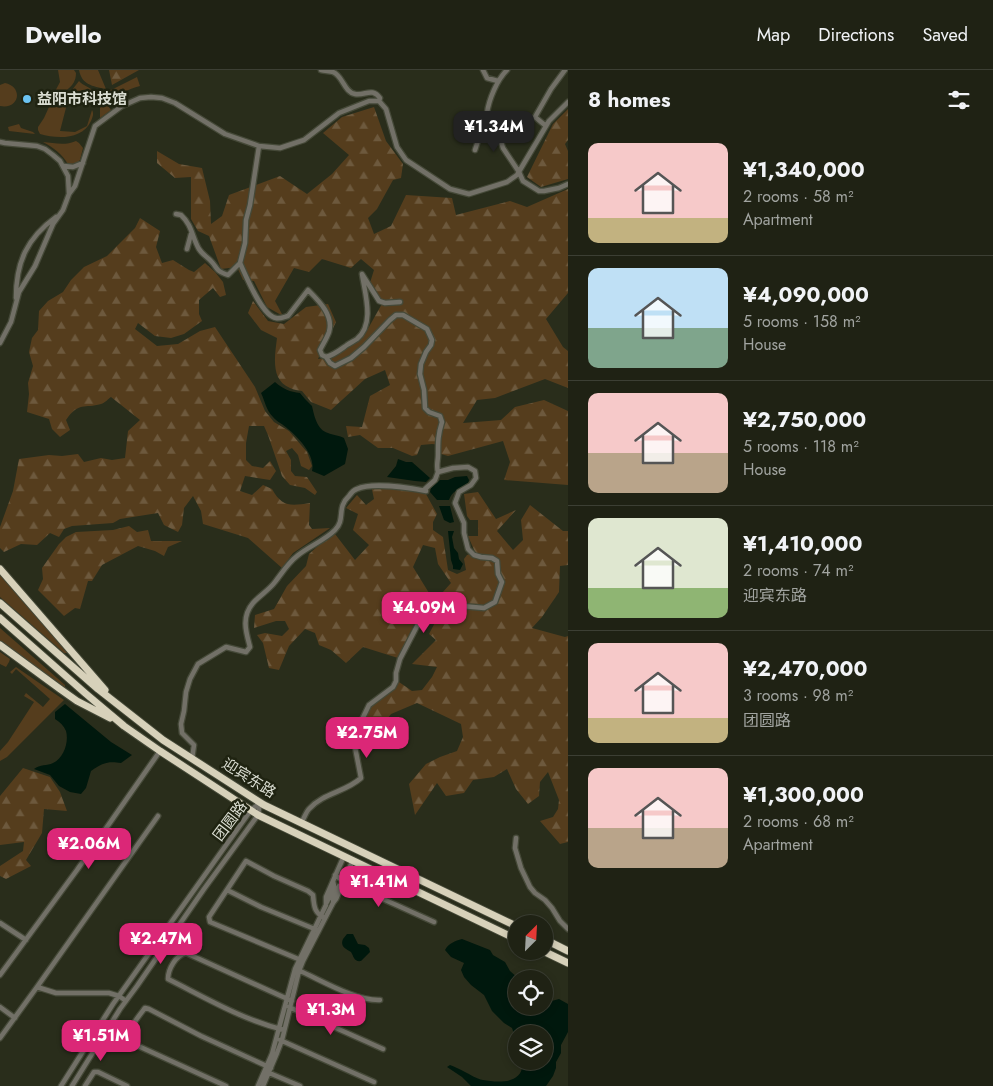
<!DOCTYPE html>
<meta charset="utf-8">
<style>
:root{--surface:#1f2214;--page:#272a1d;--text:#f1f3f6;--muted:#a1a4a0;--line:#3c3f34;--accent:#db2777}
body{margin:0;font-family:Jost,"Noto Sans SC",sans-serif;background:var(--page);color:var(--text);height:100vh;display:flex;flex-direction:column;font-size:19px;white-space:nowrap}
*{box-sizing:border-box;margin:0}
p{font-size:16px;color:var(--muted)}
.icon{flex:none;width:28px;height:28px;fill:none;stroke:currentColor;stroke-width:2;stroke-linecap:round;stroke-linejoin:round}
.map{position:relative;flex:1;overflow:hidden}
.details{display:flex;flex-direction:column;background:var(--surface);width:425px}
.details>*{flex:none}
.needle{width:32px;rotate:24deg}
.tools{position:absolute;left:508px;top:845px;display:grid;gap:10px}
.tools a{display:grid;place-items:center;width:45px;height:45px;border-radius:50%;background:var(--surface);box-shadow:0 2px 8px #0003,0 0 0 1px var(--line);font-size:25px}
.price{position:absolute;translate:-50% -42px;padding:0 11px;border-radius:10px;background:var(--accent);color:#fff;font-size:16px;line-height:32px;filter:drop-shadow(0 1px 2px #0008)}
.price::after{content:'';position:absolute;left:50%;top:30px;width:15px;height:11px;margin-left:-8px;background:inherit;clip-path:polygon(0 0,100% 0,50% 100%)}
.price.selected{background:#222;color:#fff}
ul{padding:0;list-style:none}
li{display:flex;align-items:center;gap:15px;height:125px;padding:0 20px}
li+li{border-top:1px solid var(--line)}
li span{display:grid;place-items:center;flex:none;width:140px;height:100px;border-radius:10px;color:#555}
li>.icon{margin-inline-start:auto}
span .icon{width:60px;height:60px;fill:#fffc;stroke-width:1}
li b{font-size:21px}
h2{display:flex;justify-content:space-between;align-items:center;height:60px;padding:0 20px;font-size:21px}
header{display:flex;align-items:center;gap:30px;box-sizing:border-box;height:70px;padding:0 25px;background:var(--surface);border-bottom:1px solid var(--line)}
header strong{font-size:24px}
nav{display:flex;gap:28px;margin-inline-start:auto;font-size:18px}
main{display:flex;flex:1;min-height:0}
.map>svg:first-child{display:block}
.grass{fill:#553d1d}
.forest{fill:url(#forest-firs)}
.water{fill:#00180d}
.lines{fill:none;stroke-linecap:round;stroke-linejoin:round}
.minor-casing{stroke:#454938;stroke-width:7}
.highway-casing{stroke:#454938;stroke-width:9}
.minor{stroke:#727067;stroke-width:4.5}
.highway{stroke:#d7d1ba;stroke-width:7}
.poi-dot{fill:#6bc3f2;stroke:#1f2311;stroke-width:2}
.labels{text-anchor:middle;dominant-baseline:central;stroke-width:5;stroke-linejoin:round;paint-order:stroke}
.poi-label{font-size:15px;font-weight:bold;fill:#dbded3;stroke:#1f2311;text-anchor:start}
.street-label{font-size:15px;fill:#dbded3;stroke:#1f2311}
</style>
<header>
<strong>Dwello</strong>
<nav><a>Map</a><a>Directions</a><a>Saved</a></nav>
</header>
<main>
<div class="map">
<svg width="568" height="1016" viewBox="0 0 568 1016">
<defs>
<pattern id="forest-firs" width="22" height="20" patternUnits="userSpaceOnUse" patternTransform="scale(1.25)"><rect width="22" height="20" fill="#553d1d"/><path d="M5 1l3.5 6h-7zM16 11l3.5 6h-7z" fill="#6d593d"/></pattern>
</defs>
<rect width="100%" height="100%" fill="#292d1b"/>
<!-- grass -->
<path class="grass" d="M 58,0 L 74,0 L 76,3 C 76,18 63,22 51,29 L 60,12 Z
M 79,0 L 98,0 L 106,19 C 92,16 82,15 79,0 Z
M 137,7 L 140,16 C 128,19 118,25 108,32 L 105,28 L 108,25 L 107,22 Z
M 79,11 C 83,16 92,17 94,23 C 95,26 95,29 96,31 L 73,29 L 71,33 L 61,30 L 60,27 L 72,20 Z
M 5,13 C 24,17 19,40 0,36 L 0,15 Z
M 58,29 L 67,34 L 60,61 L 75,62 L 87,56 L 92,40 C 94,44 93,46 91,51 C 82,70 57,69 40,64 L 38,60 L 38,57 L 44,48 L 49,37 Z
M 104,30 L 111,40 L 100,48 L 100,38 Z
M 19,54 L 21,58 L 33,62 L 35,64 L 9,61 L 8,57 Z
M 76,71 L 79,73 L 83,78 L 80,90 L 76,94 L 68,94 C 62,84 54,78 43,72 C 54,73 65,76 76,71 Z
M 0,504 L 67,581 L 67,583 L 64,583 L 0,527 Z
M 0,558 L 65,615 L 65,617 L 63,617 L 0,572 Z
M 0,582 L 10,589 L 9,592 L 6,597 L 0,594 Z
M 16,597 L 64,630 L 7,687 L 0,691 L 0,681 L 8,672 L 34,632 L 24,626 L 26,623 L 43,637 L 50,629 L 16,599 L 12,604 L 10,602 Z"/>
<!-- forest -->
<path class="forest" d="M 109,0 L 139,0 L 112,15 Z
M 374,37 L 386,71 L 403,94 L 401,108 L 393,110 L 377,139 L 368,148 L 374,164 L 391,156 L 406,125 L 452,128 L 456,145 L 510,131 L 527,137 L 568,119 L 568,223 L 546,249 L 563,277 L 568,281 L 568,318 L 545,309 L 495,328 L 477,330 L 463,353 L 501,350 L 515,337 L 544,330 L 568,341 L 568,415 L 504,410 L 510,392 L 503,371 L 448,386 L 441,384 L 441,375 L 432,374 L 421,375 L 417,385 L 412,386 L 393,378 L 378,378 L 360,365 L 348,367 L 346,356 L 362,357 L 370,326 L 390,315 L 385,300 L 365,309 L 331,340 L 311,332 L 302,321 C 298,320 294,320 290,318 C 270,310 275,285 277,268 L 261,260 L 248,243 L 253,231 L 268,251 L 284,254 L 306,237 L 328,234 L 336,252 L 318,289 L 335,286 L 365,264 L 383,232 L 369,216 L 374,200 L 361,189 L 351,198 L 322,189 L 309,202 L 294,198 L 275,231 L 283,246 L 267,237 L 254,211 L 243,210 L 237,197 L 221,199 L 209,166 L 198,161 L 191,149 L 191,107 L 175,108 L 157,93 L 157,81 L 179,94 L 202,98 L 210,131 L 211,154 L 222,146 L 229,125 L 280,106 L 307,124 L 332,104 L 349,85 L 323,63 L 342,47 Z
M 568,39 L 568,70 L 565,74 L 568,81 L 568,109 L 541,117 L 527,107 L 553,54 Z
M 140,148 L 160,161 L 156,177 L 162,193 L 173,190 L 189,200 L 194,202 L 205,193 L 215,202 L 223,212 L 226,225 L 220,227 L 213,218 L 199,230 L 199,244 L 202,251 L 184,264 L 171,268 L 155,266 L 138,253 L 135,259 L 157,276 L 178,274 L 200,261 L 215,257 L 255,317 L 265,341 L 274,352 L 289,361 L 307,382 L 312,396 L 309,400 L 301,396 L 298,385 L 292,378 L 286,381 L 291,390 L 291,401 L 295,406 L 307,407 L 317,422 L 315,425 L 305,418 L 290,415 L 282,406 L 268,365 L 264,356 L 249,356 L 246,373 L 246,390 L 252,396 L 263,398 L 270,391 L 276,401 L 270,410 L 245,406 L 240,421 L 252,425 L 263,415 L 272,419 C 282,437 290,436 310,433 L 309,455 L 312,459 L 330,458 L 293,483 L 282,498 L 248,468 L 203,454 L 201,441 L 193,426 L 184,438 L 182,455 L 178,462 L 164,455 L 158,443 L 120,449 L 113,453 L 72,456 L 64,459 L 59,467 L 50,463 L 37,475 L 21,474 L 4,482 L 0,478 L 0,457 L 13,421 L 19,389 L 49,385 L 62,386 L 78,384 L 84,392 L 101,388 L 112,390 L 125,388 L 128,361 L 140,350 L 111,327 C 108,329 105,333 101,334 C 84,339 79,331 66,350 L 70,360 L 60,367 L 52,359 L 49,349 L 27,342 L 29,324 L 28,313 L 33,296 L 29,282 L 32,268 L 38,260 L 39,241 L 48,231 L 63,222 L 71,210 L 84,197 L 107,186 L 135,158 Z
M 371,415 L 411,417 L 426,424 L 437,444 L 433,452 L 433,460 L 443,467 L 448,500 L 457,504 L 466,500 L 464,489 L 467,485 L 475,482 L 468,466 L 478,466 L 478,450 L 470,450 L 467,446 L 464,424 L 478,422 L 496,449 L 516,440 L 497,461 L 513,480 L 523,470 L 521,450 L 530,435 L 563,461 L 568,461 L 568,495 L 560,496 L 559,522 L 542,547 L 532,558 L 565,567 L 568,566 L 568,772 L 560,774 L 540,751 L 553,747 L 558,739 L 559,730 L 548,702 L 540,712 L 539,726 L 528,734 L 516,719 L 507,699 L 494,707 L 473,710 L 464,723 L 446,726 L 437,713 L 415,745 L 409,714 L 426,694 L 440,687 L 457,681 L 463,667 L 461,654 L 417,633 L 391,644 L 383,655 L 375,671 L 358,671 L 364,644 L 376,630 L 388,622 L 399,612 L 412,621 L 422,620 L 432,607 L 437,597 L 412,594 L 436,570 L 429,564 L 438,547 L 433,533 L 451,513 L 438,494 L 435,478 L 423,475 L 413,497 L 429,523 L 398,588 L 363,577 L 346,593 L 331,580 L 319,575 L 315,563 L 305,559 L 289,576 L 279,600 L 269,598 L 263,573 L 257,565 L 265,563 L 282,566 L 289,559 L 285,551 L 276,551 L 254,558 L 255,545 L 274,539 L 287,516 L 306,496 L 309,484 L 320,474 L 335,464 L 355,490 L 369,475 L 353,460 L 358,444 L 346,438 L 357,425 L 366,435 L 374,429 Z
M 129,456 L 137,462 L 148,460 L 151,471 L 182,471 L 168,477 L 164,486 L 155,481 L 138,476 L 102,495 L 92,511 L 88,511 L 80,539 L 75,538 L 64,546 L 38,520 L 43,509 L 42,498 L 59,474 L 66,467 L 76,462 L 113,460 Z
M 23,698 L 50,707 L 60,722 L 67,741 L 44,739 L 42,763 L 26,790 L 31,796 L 6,809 L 0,806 L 0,796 L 23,781 L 24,772 L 0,775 L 0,726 Z"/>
<!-- water -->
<path class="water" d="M 275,312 C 283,319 290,322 300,323 L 305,329 L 312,336 C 314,345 317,360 328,363 C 333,365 338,365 344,368 L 348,379 L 345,394 L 324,406 L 312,401 C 316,386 299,368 288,359 C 283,354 277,352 273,347 C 266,340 265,331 261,323 Z
M 398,389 L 406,392 L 412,392 L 430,408 L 426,412 L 415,411 L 387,407 L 396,396 Z
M 467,406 L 469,410 L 467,417 C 458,419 452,421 449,430 L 437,430 L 430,422 L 431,418 L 440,410 L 448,410 L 455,407 Z
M 439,436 L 450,436 L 454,452 L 450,453 L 444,450 Z
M 448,461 L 454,461 L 452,467 L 454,478 L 458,483 L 459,489 L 463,494 L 460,500 L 453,499 L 453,496 L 451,490 Z
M 65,634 L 111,672 L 132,685 L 121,693 C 107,691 103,693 91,701 L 86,718 L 81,724 L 70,722 L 59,716 L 50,705 L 34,699 C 40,694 47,696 53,693 C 64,688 69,672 66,661 C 64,656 60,652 55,649 L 55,642 Z
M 347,864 L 353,864 L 358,874 L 365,875 L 369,878 L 370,882 L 361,891 C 354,892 354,887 351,882 C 345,879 340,876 343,869 Z
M 462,869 L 490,880 L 493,885 L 505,892 L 510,901 L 519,909 L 516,909 L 516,936 L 544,936 L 544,930 L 548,932 L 559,929 L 568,934 L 568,962 L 561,975 L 561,983 L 556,992 L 556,998 L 553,1006 L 546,1016 L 471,1016 L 462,1007 L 447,997 L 450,995 C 455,997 460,999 465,1002 C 470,1004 476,1009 483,1010 C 499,1013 525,1014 522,991 L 544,991 L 544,964 L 516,964 L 516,975 L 514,971 L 515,967 L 512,958 L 504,953 L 492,941 L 484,925 L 471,915 L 464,907 L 461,900 L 464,893 L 451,887 L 445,880 C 449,873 455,871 462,869 Z"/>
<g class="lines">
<!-- minor casing -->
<g class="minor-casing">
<path id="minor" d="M 321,0 C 325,1 330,1 333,2 C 343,6 344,22 355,24 C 365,26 372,17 380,28 L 379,31
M 483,0 L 487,8 L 498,11
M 507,0 C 497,10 489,29 487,43 L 496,56 L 503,78 L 519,102 L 523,111 L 539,121 L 544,121 L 559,118 L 568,114
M 546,56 L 535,47 L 551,19 L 565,0
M 0,72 L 5,73 L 37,76 L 45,79 L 53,85 L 60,91 L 68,106 L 69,124 L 63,140 L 53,154 L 35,196 L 19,222 L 11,252 L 0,273
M 475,80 L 487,43
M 64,96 L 73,97 L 83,93
M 69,124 L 75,116 L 95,56 L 122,36 L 140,28 L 151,27 L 162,28 L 175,33 L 225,64 L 259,76 L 280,78 L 304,70 L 339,43 L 369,31 L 379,31 L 386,39 L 397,77 L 406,90 L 450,119 L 469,124 L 507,112 L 517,105 L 549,51 L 568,32
M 176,144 L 181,145 C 192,155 192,167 199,179 C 202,184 206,186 210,190 C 219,199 214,200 228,205 L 240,193 L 245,173 L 246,150 L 250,135 L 259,76
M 187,179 L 191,164
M 240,193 C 246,206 262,246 276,248 C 279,249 284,247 288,246 L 308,220 C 318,230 334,245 329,262 C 327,268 323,274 320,280 L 322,285 L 326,287 C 334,285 340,280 347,275 C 350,273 354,271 357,269 C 375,254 365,224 362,204 L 379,231 L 385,233 L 400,232
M 16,228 C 16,192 27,168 56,147
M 192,689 L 194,675 L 182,663 L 181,654 L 184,641 L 186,622 L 190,609 L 198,594 L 226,577 L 246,582 L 250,577 C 246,562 241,547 253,533 C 259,526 269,520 275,512 C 282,503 288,493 297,486 C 309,476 324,471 335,460 C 346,449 336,438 349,426 C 351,423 354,420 357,419 C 372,412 410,418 426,421 L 425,419 L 435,410 L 438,402 C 436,396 438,391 438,385 C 438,371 438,365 442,352 L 440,346 L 429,342 L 425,338 L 424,320 L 420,304 L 421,294 L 426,282 L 431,275 L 432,270 L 427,259 L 403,245 L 396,245 L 390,250 L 364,277 L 351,288 L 335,296 L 330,293 L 326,287
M 301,753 C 304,749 306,742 309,739 C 323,723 346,722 361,708 L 355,677 L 355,664 L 369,635 L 393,617 L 396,611 L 396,603 L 400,589 L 429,533 L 457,533 L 462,536 L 484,538 L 495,532 L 502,512 L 498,504 L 497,491 L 492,488 L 481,487 L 474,485 L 468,479 L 464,463 L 464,453 L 455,433 L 459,422 L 471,415 L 476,408 L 475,401 L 468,397 L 453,398 L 438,402
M 516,768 L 515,778 L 521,798 L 530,817 L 535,823 L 545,830 L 552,838 L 560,851 L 568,859
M 335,805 L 343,811 L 434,852
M 227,820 L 261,837 L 317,860
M 333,831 L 333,827 L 339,816
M 327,832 L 334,816 L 333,811
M 0,853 L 26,870
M 303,891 L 210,852 L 209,847 L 246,791 L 274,806 L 308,821 L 313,825 C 314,836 314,843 325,848
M 298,900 C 321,910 355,931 380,930
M 0,905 L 77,800 L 160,681
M 126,931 L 119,926 L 109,923 L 56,923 L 37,917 L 158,746
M 0,937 L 15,948
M 289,937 L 383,979
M 284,960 C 243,950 206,928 168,909 C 168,899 176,885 186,883 L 292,931
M 0,968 L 37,917
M 280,970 L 374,1012
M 267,1002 L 300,1016
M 61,1016 L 113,934 L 251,740 L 260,733
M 72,1016 L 120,939 L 137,916 L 204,819 L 258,745 L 260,733
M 85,1016 L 94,1002 L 98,1002 L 127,1016
M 226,1016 L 136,975 L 130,969 C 129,957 138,947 145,938 L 149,939 L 201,966 L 271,998
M 258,1016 L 272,984 L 295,899 L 326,835 L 326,827 L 344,786
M 263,1016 L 277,983 L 282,970 L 299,901 L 303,891 L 333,833 L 336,829 L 353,790"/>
</g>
<!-- highway casing -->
<g class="highway-casing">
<path id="highway" d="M 0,499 L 105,620
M 0,533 L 98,619 L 163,670 L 264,735 L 516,856
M 0,548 L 85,623 L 124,656 L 160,681 L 258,745 L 516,869
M 0,575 L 60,619 L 77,631 L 110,648
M 544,869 L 568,881
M 543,881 L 568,893"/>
</g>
<!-- minor -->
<use href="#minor" class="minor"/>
<!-- highway -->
<use href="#highway" class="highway"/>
</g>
<!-- markers -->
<circle class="poi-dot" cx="27" cy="29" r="5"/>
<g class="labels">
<!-- poi labels -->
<g class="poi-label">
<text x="37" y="29">益阳市科技馆</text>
</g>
<!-- street labels -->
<g class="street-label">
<text transform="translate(249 708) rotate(32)">迎宾东路</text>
<text transform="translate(230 751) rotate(-53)">团圆路</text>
</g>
</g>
</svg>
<div class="tools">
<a><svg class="needle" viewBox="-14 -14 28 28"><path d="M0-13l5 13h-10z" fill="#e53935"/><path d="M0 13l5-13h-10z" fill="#a1a4a0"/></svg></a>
<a><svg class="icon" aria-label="locate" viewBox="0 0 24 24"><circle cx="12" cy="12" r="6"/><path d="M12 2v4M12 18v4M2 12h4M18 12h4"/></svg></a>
<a><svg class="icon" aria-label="layers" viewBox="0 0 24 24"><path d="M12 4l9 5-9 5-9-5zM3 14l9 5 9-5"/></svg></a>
</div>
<b class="price selected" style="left:494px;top:83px">¥1.34M</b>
<b class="price" style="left:424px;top:564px">¥4.09M</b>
<b class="price" style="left:367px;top:689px">¥2.75M</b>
<b class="price" style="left:89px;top:800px">¥2.06M</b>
<b class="price" style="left:379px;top:838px">¥1.41M</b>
<b class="price" style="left:161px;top:895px">¥2.47M</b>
<b class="price" style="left:331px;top:966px">¥1.3M</b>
<b class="price" style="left:101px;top:992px">¥1.51M</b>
</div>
<section class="details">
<h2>8 homes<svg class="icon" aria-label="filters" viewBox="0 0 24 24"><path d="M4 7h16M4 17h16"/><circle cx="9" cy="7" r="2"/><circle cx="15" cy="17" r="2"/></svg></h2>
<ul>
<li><span style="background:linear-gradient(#f6c9c9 75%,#c2b280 0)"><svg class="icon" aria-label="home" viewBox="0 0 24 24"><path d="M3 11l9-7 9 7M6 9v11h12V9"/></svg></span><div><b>¥1,340,000</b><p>2 rooms · 58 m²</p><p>Apartment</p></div></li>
<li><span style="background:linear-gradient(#bfe0f5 60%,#7fa58c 0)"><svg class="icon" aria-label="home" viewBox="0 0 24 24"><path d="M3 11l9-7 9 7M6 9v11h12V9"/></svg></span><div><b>¥4,090,000</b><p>5 rooms · 158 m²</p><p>House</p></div></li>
<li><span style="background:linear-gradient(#f6c9c9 60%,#b9a48a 0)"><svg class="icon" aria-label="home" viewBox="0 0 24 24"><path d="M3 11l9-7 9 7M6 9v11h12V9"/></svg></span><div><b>¥2,750,000</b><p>5 rooms · 118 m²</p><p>House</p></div></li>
<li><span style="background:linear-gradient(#dfe7d0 70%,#8fb573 0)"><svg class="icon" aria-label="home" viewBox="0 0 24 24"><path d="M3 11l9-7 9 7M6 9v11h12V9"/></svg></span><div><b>¥1,410,000</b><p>2 rooms · 74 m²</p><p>迎宾东路</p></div></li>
<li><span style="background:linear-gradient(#f6c9c9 75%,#c2b280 0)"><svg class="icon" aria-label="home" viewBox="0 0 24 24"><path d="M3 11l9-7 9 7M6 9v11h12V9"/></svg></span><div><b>¥2,470,000</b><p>3 rooms · 98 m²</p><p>团圆路</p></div></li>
<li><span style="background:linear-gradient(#f6c9c9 60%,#b9a48a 0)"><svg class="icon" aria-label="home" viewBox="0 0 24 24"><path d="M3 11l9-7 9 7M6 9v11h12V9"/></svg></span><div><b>¥1,300,000</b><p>2 rooms · 68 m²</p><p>Apartment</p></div></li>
</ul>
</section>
</main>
